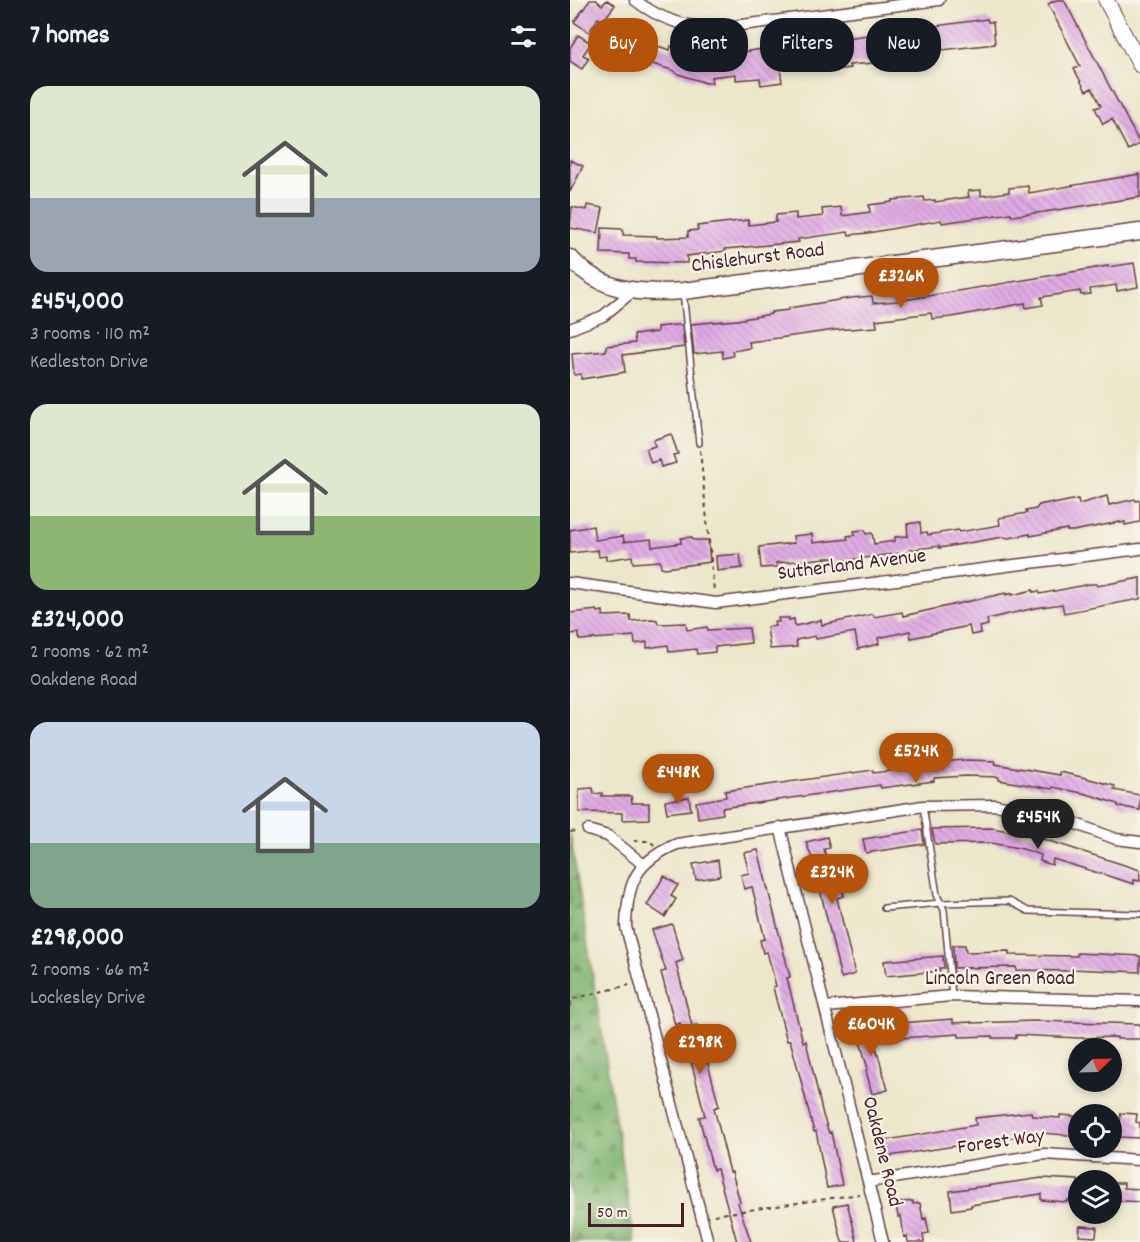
<!DOCTYPE html>
<meta charset="utf-8">
<style>
:root{--surface:#171b24;--page:#242831;--text:#f1f3f6;--muted:#9ea1a6;--accent:#b45309}
body{margin:0;font-family:Dekko,sans-serif;background:var(--page);color:var(--text);height:100vh;display:flex;flex-direction:column;font-size:22px;white-space:nowrap}
*{box-sizing:border-box;margin:0}
p{font-size:20px;color:var(--muted)}
.icon{flex:none;width:33px;height:33px;fill:none;stroke:currentColor;stroke-width:2;stroke-linecap:round;stroke-linejoin:round}
.map{position:relative;flex:1;overflow:hidden}
.sheet{display:flex;flex-direction:column;background:var(--surface);width:570px}
.sheet>*{flex:none}
.banner{position:absolute;left:18px;top:18px;width:462px;height:54px;display:flex;gap:12px}
.needle{width:39px;rotate:67deg}
.fabs{position:absolute;left:498px;top:1038px;display:grid;gap:12px}
.fabs a{display:grid;place-items:center;width:54px;height:54px;border-radius:50%;background:var(--surface);box-shadow:0 3px 9px #0003;font-size:30px}
.scale{position:absolute;left:18px;bottom:15px;width:96px;box-sizing:border-box;padding-left:6px;border:3px solid #4a1f2b;border-top:0;font-size:16px;line-height:21px;white-space:nowrap;color:#4a1f2b;-webkit-text-stroke:4px #f7f3e8;paint-order:stroke}
.price{position:absolute;translate:-50% -51px;padding:0 14px;border-radius:21px;background:var(--accent);color:#fff;font-size:20px;line-height:39px;filter:drop-shadow(0 2px 3px #0008)}
.price::after{content:'';position:absolute;left:50%;top:36px;width:18px;height:14px;margin-left:-9px;background:inherit;clip-path:polygon(0 0,100% 0,50% 100%)}
.price.selected{background:#222;color:#fff}
ul{padding:0;list-style:none}
li{display:grid;align-content:center;gap:12px;height:318px;padding:0 30px}
li span{display:grid;place-items:center;height:186px;border-radius:18px;color:#555}
li>.icon{margin-inline-start:auto}
span .icon{width:108px;height:108px;fill:#fffc;stroke-width:1}
li b{font-size:26px}
h2{display:flex;justify-content:space-between;align-items:center;height:72px;padding:0 30px;font-size:26px}
.pill{padding:0 21px;border-radius:24px;background:var(--surface);box-shadow:0 3px 9px #0003;font-size:21px;line-height:54px}
.pill.selected{background:var(--accent);color:#fff}
main{display:flex;flex:1;min-height:0}
.map>svg:first-child{display:block}
.forest{fill:url(#forest-firs);stroke:#64684c;stroke-width:1.5}
.building{fill:url(#building-back-hatch)}
.lines{fill:none;stroke-linecap:round;stroke-linejoin:round}
.lane-casing{stroke:#623d43;stroke-width:8}
.street-casing{stroke:#623d43;stroke-width:13}
.secondary-casing{stroke:#623d43;stroke-width:17}
.primary-casing{stroke:#623d43;stroke-width:19}
.path{stroke:#623d43;stroke-width:2;stroke-dasharray:4.5 4.5;stroke-linecap:butt}
.lane{stroke:#fff;stroke-width:5}
.street{stroke:#fff;stroke-width:10}
.secondary{stroke:#fff;stroke-width:15}
.primary{stroke:#fff;stroke-width:16}
.labels{text-anchor:middle;dominant-baseline:central;stroke-width:4.5;stroke-linejoin:round;paint-order:stroke}
.street-label{font-size:21px;fill:#4a1f2b;stroke:#f7f3e8}
</style>
<main>
<section class="sheet">
<h2>7 homes<svg class="icon" aria-label="filters" viewBox="0 0 24 24"><path d="M4 7h16M4 17h16"/><circle cx="9" cy="7" r="2"/><circle cx="15" cy="17" r="2"/></svg></h2>
<ul>
<li><span style="background:linear-gradient(#dfe7d0 60%,#9aa5b1 0)"><svg class="icon" aria-label="home" viewBox="0 0 24 24"><path d="M3 11l9-7 9 7M6 9v11h12V9"/></svg></span><div><b>£454,000</b><p>3 rooms · 110 m²</p><p>Kedleston Drive</p></div></li>
<li><span style="background:linear-gradient(#dfe7d0 60%,#8fb573 0)"><svg class="icon" aria-label="home" viewBox="0 0 24 24"><path d="M3 11l9-7 9 7M6 9v11h12V9"/></svg></span><div><b>£324,000</b><p>2 rooms · 62 m²</p><p>Oakdene Road</p></div></li>
<li><span style="background:linear-gradient(#c9d6e8 65%,#7fa58c 0)"><svg class="icon" aria-label="home" viewBox="0 0 24 24"><path d="M3 11l9-7 9 7M6 9v11h12V9"/></svg></span><div><b>£298,000</b><p>2 rooms · 66 m²</p><p>Lockesley Drive</p></div></li>
</ul>
</section>
<div class="map">
<svg width="570" height="1242" viewBox="0 0 570 1242">
<defs>
<pattern id="forest-firs" width="22" height="20" patternUnits="userSpaceOnUse" patternTransform="scale(1.5)"><rect width="22" height="20" fill="#7eb26e"/><path d="M5 1l3.5 6h-7zM16 11l3.5 6h-7z" fill="#69905b"/></pattern>
<pattern id="building-back-hatch" width="6" height="6" patternUnits="userSpaceOnUse" patternTransform="scale(1.5)"><rect width="6" height="6" fill="#dface4"/><path d="M-1 5l2 2M0 0l6 6M5-1l2 2" fill="none" stroke="#b78bb9"/></pattern>
</defs>
<rect width="100%" height="100%" fill="#f7f3e8"/>
<filter id="ink" filterUnits="userSpaceOnUse"><feTurbulence type="fractalNoise" baseFrequency=".0167" numOctaves="2"/><feDisplacementMap in="SourceGraphic" scale="12" xChannelSelector="R" yChannelSelector="G"/><feConvolveMatrix kernelMatrix="1 2 1 2 8 2 1 2 1" color-interpolation-filters="sRGB"/></filter>
<filter id="wash" filterUnits="userSpaceOnUse"><feTurbulence type="fractalNoise" baseFrequency=".008" numOctaves="4" result="noise"/><feDisplacementMap in="SourceGraphic" scale="24" xChannelSelector="R" yChannelSelector="G"/><feGaussianBlur stdDeviation="1.35" result="paint"/><feColorMatrix in="noise" values="0 0 0 0 0 0 0 0 0 0 0 0 0 0 0 0 0 1.4 0 .05"/><feComposite in="paint" operator="in"/></filter>
<g filter="url(#wash)">
<rect width="100%" height="100%" fill="#ece6ca"/>
<!-- forest -->
<path class="forest" d="M 0,833 L 65,1242 L 0,1242 Z"/>
<g id="blocks">
<!-- building -->
<path class="building" d="M 20,0 L 26,0 L 32,5 L 37,0 L 45,5 L 33,21 L 28,18 L 19,32 L 4,22 Z
M 486,0 L 494,0 L 570,144 L 558,150 L 542,119 L 533,124 L 525,108 L 531,106 L 522,88 L 516,91 L 504,69 L 510,66 L 478,4 Z
M 417,19 L 418,22 L 423,22 L 425,44 L 372,50 L 371,42 L 326,48 L 327,55 L 315,56 L 316,62 L 279,65 L 280,68 L 263,70 L 263,67 L 258,68 L 258,66 L 243,67 L 242,65 L 210,68 L 212,82 L 191,85 L 190,78 L 166,80 L 166,74 L 141,77 L 142,83 L 136,83 L 105,73 L 105,71 L 60,57 L 61,56 L 52,53 L 58,33 L 76,37 L 75,42 L 100,50 L 101,46 L 121,52 L 119,58 L 130,62 L 145,61 L 145,56 L 164,54 L 164,53 Z
M 8,35 L 21,43 L 13,55 L 19,58 L 12,69 L 0,61 L 0,48 Z
M 0,160 L 13,166 L 0,192 Z
M 570,174 L 570,197 L 474,212 L 442,216 L 441,213 L 372,223 L 371,220 L 298,233 L 279,235 L 278,232 L 228,239 L 229,242 L 155,249 L 156,251 L 117,256 L 117,263 L 66,262 L 66,259 L 59,259 L 59,254 L 31,253 L 32,228 L 53,229 L 53,235 L 87,236 L 87,238 L 118,237 L 118,231 L 128,230 L 127,226 L 178,220 L 179,225 L 206,222 L 206,215 L 226,213 L 226,219 L 253,216 L 252,209 L 271,207 L 272,216 L 300,212 L 299,205 L 322,202 L 322,200 L 354,197 L 355,201 L 365,200 L 365,202 L 399,197 L 398,191 L 411,190 L 411,196 L 439,192 L 439,188 L 458,186 L 459,193 Z
M 17,205 L 33,208 L 28,233 L 0,228 L 2,207 L 16,210 Z
M 564,263 L 568,287 L 547,291 L 546,285 L 520,289 L 521,294 L 511,295 L 510,291 L 471,297 L 473,305 L 456,308 L 455,303 L 382,317 L 362,319 L 361,313 L 306,320 L 307,327 L 265,330 L 179,342 L 180,348 L 162,351 L 163,356 L 153,358 L 152,351 L 124,354 L 121,324 L 167,320 L 201,314 L 201,312 L 219,310 L 219,308 L 281,298 L 302,296 L 303,303 L 328,301 L 538,266 L 538,267 Z
M 106,325 L 112,325 L 114,347 L 53,355 L 55,372 L 11,379 L 11,374 L 4,375 L 2,354 L 36,351 L 36,346 L 65,343 L 64,335 L 87,332 L 87,327 Z
M 101,434 L 108,454 L 103,455 L 106,463 L 91,467 L 89,460 L 81,463 L 76,449 L 85,446 L 83,440 Z
M 537,496 L 539,505 L 565,499 L 566,501 L 570,500 L 570,522 L 555,525 L 555,522 L 550,523 L 550,522 L 503,531 L 497,531 L 497,529 L 460,536 L 460,534 L 439,538 L 433,537 L 369,548 L 369,546 L 339,550 L 339,552 L 264,562 L 263,558 L 257,558 L 206,563 L 207,567 L 191,568 L 189,547 L 224,543 L 223,536 L 242,534 L 243,543 L 278,539 L 277,536 L 285,535 L 284,531 L 295,530 L 296,534 L 302,533 L 304,544 L 325,541 L 325,537 L 338,536 L 337,524 L 350,522 L 351,533 L 357,532 L 358,535 L 388,530 L 389,532 L 430,525 L 429,518 L 457,513 L 456,511 L 466,509 L 469,505 L 483,502 L 483,504 L 508,499 L 509,504 Z
M 23,526 L 25,540 L 53,536 L 54,542 L 81,539 L 82,547 L 111,543 L 111,538 L 122,537 L 123,540 L 138,540 L 140,562 L 95,568 L 91,567 L 90,561 L 63,563 L 62,556 L 36,560 L 36,556 L 29,557 L 28,550 L 0,553 L 0,530 Z
M 170,554 L 172,568 L 147,571 L 146,556 Z
M 570,578 L 570,599 L 494,613 L 492,604 L 465,608 L 417,619 L 418,625 L 410,627 L 411,633 L 401,635 L 399,626 L 341,638 L 340,631 L 308,638 L 309,644 L 288,649 L 285,632 L 246,639 L 245,636 L 226,640 L 227,647 L 200,649 L 197,627 L 205,626 L 204,622 L 209,622 L 208,618 L 219,618 L 219,620 L 224,619 L 225,626 L 251,620 L 252,625 L 303,614 L 304,617 L 332,612 L 333,616 L 436,593 L 436,595 L 442,593 L 442,595 L 463,590 L 463,592 L 469,591 L 470,594 L 520,584 L 526,584 L 527,586 Z
M 27,610 L 28,612 L 33,611 L 33,616 L 60,615 L 61,621 L 82,619 L 87,620 L 88,624 L 116,623 L 117,630 L 137,627 L 138,630 L 179,628 L 181,643 L 145,647 L 145,652 L 127,654 L 126,649 L 99,652 L 98,645 L 77,648 L 77,642 L 65,644 L 64,636 L 9,640 L 9,633 L 0,634 L 0,613 Z
M 396,760 L 425,761 L 425,764 L 490,775 L 490,772 L 516,778 L 545,786 L 544,790 L 570,795 L 570,810 L 548,806 L 548,804 L 517,794 L 483,787 L 482,789 L 429,780 L 429,777 L 396,776 L 364,778 L 364,781 L 311,788 L 310,785 L 201,801 L 152,808 L 153,814 L 128,818 L 126,802 L 156,797 L 155,791 L 303,770 L 303,773 L 368,765 L 368,762 Z
M 23,788 L 24,794 L 32,793 L 32,796 L 61,796 L 62,803 L 79,803 L 79,819 L 52,820 L 52,813 L 9,812 L 9,789 Z
M 119,797 L 121,810 L 97,813 L 95,801 Z
M 422,828 L 464,836 L 570,870 L 570,881 L 564,880 L 564,884 L 483,859 L 482,865 L 470,861 L 471,855 L 453,849 L 421,843 L 365,844 L 362,829 Z
M 352,830 L 354,844 L 296,853 L 293,839 Z
M 257,837 L 260,848 L 254,849 L 262,880 L 270,878 L 274,896 L 267,898 L 285,974 L 271,978 L 244,864 L 236,842 Z
M 188,850 L 220,977 L 217,978 L 233,1042 L 236,1041 L 253,1115 L 259,1133 L 261,1132 L 272,1185 L 257,1188 L 246,1131 L 244,1132 L 228,1069 L 220,1040 L 217,1041 L 206,999 L 203,987 L 206,986 L 197,952 L 193,953 L 190,940 L 195,939 L 182,887 L 174,889 L 171,875 L 179,873 L 174,853 Z
M 148,860 L 150,876 L 126,880 L 123,864 Z
M 94,876 L 108,885 L 101,896 L 106,899 L 95,917 L 77,905 Z
M 102,924 L 113,960 L 106,963 L 122,1026 L 128,1025 L 149,1106 L 144,1108 L 160,1172 L 162,1172 L 170,1202 L 168,1203 L 181,1242 L 167,1242 L 147,1169 L 143,1170 L 129,1117 L 135,1116 L 120,1057 L 110,1023 L 105,1025 L 91,972 L 96,971 L 82,930 Z
M 383,945 L 395,945 L 396,952 L 439,951 L 439,955 L 507,956 L 507,953 L 570,956 L 570,972 L 500,969 L 500,971 L 446,970 L 446,967 L 384,968 Z
M 373,956 L 374,968 L 369,968 L 370,971 L 316,976 L 314,961 Z
M 294,1018 L 295,1020 L 298,1019 L 318,1090 L 302,1094 L 296,1070 L 298,1069 L 284,1021 Z
M 383,1019 L 383,1023 L 402,1022 L 402,1023 L 467,1021 L 570,1024 L 570,1039 L 547,1039 L 547,1037 L 509,1038 L 446,1035 L 446,1038 L 422,1038 L 422,1036 L 389,1037 L 389,1034 L 330,1038 L 329,1023 Z
M 461,1112 L 462,1116 L 490,1118 L 490,1115 L 504,1116 L 504,1119 L 508,1119 L 508,1136 L 459,1132 L 459,1135 L 313,1157 L 311,1141 L 406,1125 L 405,1118 Z
M 551,1113 L 567,1114 L 566,1122 L 570,1123 L 570,1138 L 548,1137 Z
M 472,1178 L 508,1180 L 508,1200 L 498,1200 L 497,1202 L 471,1200 L 471,1194 L 401,1205 L 401,1207 L 382,1210 L 380,1191 Z
M 542,1183 L 554,1183 L 554,1188 L 570,1189 L 570,1202 L 542,1200 Z
M 343,1201 L 343,1204 L 350,1203 L 353,1219 L 356,1218 L 359,1233 L 353,1234 L 354,1242 L 338,1242 L 337,1236 L 334,1237 L 331,1216 L 328,1217 L 326,1203 Z
M 277,1203 L 284,1229 L 287,1242 L 272,1242 L 263,1206 Z
M 510,1226 L 527,1227 L 526,1237 L 509,1236 Z"/>
</g>
</g>
<g filter="url(#ink)">
<use href="#blocks" fill-opacity="0" stroke="#623d43" stroke-width="1.5"/>
<g class="lines">
<!-- lane casing -->
<g class="lane-casing">
<path id="lane" d="M 113,292 L 129,443
M 353,806 L 367,895 L 374,910 L 382,996
M 314,908 L 371,903 L 439,901 L 458,911 L 570,914"/>
</g>
<!-- street casing -->
<g class="street-casing">
<path id="street" d="M 65,0 C 90,20 117,28 148,28 L 369,0
M 0,329 L 33,316 L 62,292
M 0,583 L 146,603 L 570,549
M 210,827 L 313,1242
M 18,830 L 38,836 L 74,865
M 255,1007 L 382,996 L 570,1001
M 298,1182 L 474,1154 L 570,1160
M 138,1242 L 56,927 C 57,883 65,862 107,844 L 353,806 L 426,805 L 493,819 L 546,839 L 570,842"/>
</g>
<!-- secondary casing -->
<g class="secondary-casing">
<path id="secondary" d="M 536,0 L 570,65"/>
</g>
<!-- primary casing -->
<g class="primary-casing">
<path id="primary" d="M 0,258 C 32,292 69,294 113,291 L 570,232"/>
</g>
<!-- path -->
<path class="path" d="M 130,450 L 144,591
M 0,832 L 6,831
M 64,841 L 80,841 L 84,845
M 0,1006 L 2,999 L 59,985
M 144,1215 L 290,1194"/>
<!-- lane -->
<use href="#lane" class="lane"/>
<!-- street -->
<use href="#street" class="street"/>
<!-- secondary -->
<use href="#secondary" class="secondary"/>
<!-- primary -->
<use href="#primary" class="primary"/>
</g>
</g>
<g class="labels">
<!-- street labels -->
<g class="street-label">
<text transform="translate(188 259) rotate(-7)">Chislehurst Road</text>
<text transform="translate(282 566) rotate(-7)">Sutherland Avenue</text>
<text x="430" y="980">Lincoln Green Road</text>
<text transform="translate(431 1143) rotate(-8)">Forest Way</text>
<text transform="translate(311 1152) rotate(76)">Oakdene Road</text>
</g>
</g>
</svg>
<div class="fabs">
<a><svg class="needle" viewBox="-14 -14 28 28"><path d="M0-13l5 13h-10z" fill="#e53935"/><path d="M0 13l5-13h-10z" fill="#9ea1a6"/></svg></a>
<a><svg class="icon" aria-label="locate" viewBox="0 0 24 24"><circle cx="12" cy="12" r="6"/><path d="M12 2v4M12 18v4M2 12h4M18 12h4"/></svg></a>
<a><svg class="icon" aria-label="layers" viewBox="0 0 24 24"><path d="M12 4l9 5-9 5-9-5zM3 14l9 5 9-5"/></svg></a>
</div>
<div class="scale">50 m</div>
<b class="price" style="left:331px;top:309px">£326K</b>
<b class="price" style="left:346px;top:784px">£524K</b>
<b class="price" style="left:108px;top:805px">£448K</b>
<b class="price selected" style="left:468px;top:850px">£454K</b>
<b class="price" style="left:262px;top:905px">£324K</b>
<b class="price" style="left:301px;top:1057px">£604K</b>
<b class="price" style="left:130px;top:1075px">£298K</b>
<div class="banner">
<a class="pill selected">Buy</a>
<a class="pill">Rent</a>
<a class="pill">Filters</a>
<a class="pill">New</a>
</div>
</div>
</main>
